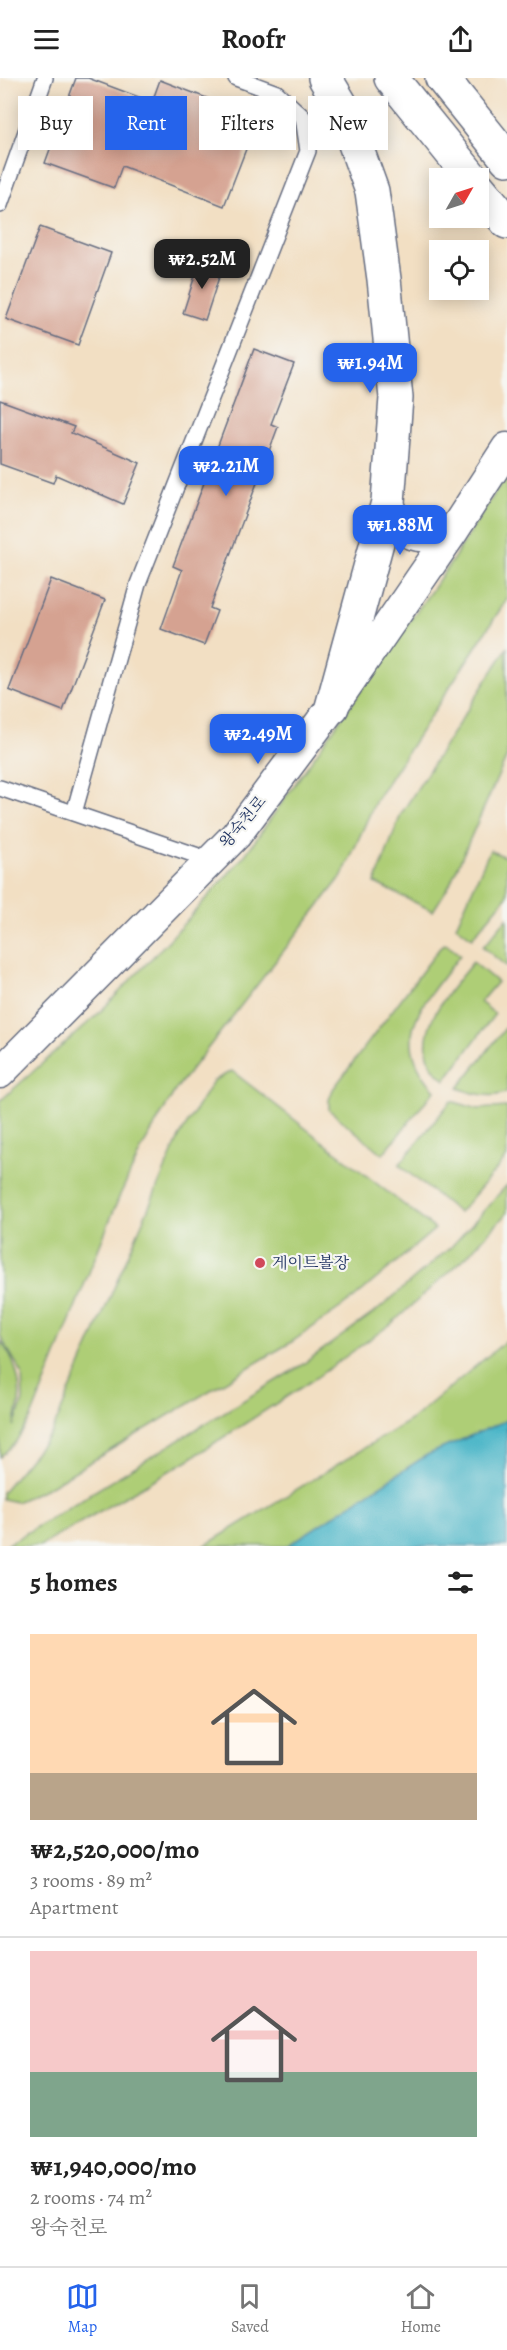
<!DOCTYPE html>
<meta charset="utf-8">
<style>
:root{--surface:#fff;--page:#f2f2f2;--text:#222;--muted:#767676;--line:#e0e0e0;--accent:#2563eb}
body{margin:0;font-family:Alegreya,"Noto Serif KR",serif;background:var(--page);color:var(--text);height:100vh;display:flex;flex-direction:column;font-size:22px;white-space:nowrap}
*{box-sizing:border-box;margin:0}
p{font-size:20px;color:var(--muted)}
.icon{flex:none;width:33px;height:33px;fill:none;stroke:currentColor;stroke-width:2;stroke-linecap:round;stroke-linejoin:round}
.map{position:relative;height:1468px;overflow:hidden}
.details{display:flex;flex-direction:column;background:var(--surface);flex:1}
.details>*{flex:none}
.guide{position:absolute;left:18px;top:18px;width:471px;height:54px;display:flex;gap:12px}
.needle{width:39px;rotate:51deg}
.tools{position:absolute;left:429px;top:90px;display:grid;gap:12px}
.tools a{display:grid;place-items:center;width:60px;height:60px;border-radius:0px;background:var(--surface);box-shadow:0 3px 15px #0003;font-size:30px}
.price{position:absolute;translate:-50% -51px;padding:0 14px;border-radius:12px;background:var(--accent);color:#fff;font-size:20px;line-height:39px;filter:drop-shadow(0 2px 3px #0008)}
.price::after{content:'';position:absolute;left:50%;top:36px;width:18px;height:14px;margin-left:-9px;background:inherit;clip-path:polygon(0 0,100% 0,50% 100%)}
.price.active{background:#222;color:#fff}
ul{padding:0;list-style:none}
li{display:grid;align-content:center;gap:12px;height:318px;padding:0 30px}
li+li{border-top:2px solid var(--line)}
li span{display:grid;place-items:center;height:186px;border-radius:0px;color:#555}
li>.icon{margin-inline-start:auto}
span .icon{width:108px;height:108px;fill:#fffc;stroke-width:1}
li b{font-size:26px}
h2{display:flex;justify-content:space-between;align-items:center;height:72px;padding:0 30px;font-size:26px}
.pill{padding:0 21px;border-radius:0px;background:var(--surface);box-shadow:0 3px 15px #0003;font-size:21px;line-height:54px}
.pill.active{background:var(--accent);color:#fff}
header{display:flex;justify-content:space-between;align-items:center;height:78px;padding:0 30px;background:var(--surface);font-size:27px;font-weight:700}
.menu{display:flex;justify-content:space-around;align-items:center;height:84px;border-top:2px solid var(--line);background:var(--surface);font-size:16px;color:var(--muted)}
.menu a{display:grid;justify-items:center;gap:3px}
.menu .active{color:var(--accent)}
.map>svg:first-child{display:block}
.green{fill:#aece76;stroke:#647e6a;stroke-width:1.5}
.water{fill:#4bb6c8;stroke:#337293;stroke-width:1.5}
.building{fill:#d5a291}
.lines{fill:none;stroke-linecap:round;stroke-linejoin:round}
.lane-casing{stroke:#666d81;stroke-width:18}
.street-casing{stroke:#666d81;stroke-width:33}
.secondary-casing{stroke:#666d81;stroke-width:36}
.lane{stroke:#fff;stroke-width:15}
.street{stroke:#fff;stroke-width:30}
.secondary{stroke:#fff;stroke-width:33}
.poi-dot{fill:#d1495b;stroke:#f6f6f2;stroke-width:2}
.labels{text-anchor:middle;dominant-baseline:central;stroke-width:4.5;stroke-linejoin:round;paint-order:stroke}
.street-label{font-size:16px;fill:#1b2f5e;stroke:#f6f6f2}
.poi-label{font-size:16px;fill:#1b2f5e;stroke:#f6f6f2;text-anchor:start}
</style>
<header><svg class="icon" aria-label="menu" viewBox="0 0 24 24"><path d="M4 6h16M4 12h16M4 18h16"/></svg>Roofr<svg class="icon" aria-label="share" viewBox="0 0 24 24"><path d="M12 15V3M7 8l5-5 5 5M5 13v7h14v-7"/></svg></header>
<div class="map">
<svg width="507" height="1468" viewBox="0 0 507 1468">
<rect width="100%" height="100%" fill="#f6f6f2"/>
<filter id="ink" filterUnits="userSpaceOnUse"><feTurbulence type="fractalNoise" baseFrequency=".0167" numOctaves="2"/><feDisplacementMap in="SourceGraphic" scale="12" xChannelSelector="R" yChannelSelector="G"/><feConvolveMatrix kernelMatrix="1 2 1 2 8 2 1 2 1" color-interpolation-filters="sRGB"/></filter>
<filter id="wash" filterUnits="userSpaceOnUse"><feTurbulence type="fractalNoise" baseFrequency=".008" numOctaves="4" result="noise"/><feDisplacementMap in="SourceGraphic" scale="24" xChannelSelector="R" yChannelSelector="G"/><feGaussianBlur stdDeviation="1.35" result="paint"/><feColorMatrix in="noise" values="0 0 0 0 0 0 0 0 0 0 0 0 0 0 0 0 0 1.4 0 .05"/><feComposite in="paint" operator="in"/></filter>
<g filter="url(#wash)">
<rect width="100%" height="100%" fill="#f2dfc3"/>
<!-- green -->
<path class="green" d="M 507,396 L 507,521 L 376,722 L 342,798 L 176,1011 L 143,1068 L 120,1117 L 31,1340 L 15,1365 L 0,1379 L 0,1263 C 14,1278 22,1305 19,1325 C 18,1333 15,1340 14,1348 L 23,1323 L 22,1295 L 0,1258 L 0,1023 L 100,934 L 171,860 L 245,777 L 452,483 Z
M 507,570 L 507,678 L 450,806 L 433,833 L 375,805 L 401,736 Z
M 490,772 L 507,780 L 507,818 L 472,860 L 456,848 Z
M 507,840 L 507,889 L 483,869 Z
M 446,866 L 460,877 C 426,923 385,958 435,1012 L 383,1076 L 329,1032 L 329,1022 L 333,1011 L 442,867 Z
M 473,884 L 497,904 L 480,924 L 495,936 L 445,1002 C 441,998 435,993 432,988 C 412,951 452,910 473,884 Z
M 507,948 L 507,1014 C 493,1021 473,1016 458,1010 Z
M 232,993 L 435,1151 L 354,1220 L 293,1263 L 47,1410 L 16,1424 L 2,1421 L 2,1414 L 52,1354 L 179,1059 L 213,1003 Z
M 451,1023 L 478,1031 L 507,1029 L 507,1079 L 459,1135 L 399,1087 Z
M 507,1107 L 507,1135 L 466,1179 L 391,1246 L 313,1302 L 188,1382 L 40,1468 L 5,1468 L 300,1288 L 379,1231 L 452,1168 Z
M 507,1262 L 507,1342 L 427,1377 L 287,1468 L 204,1468 L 412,1341 Z"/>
<!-- water -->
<path class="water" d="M 507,1342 L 507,1468 L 287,1468 L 427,1377 Z"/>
<g id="blocks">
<!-- building -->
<path class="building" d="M 76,0 L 88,0 L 152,24 L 160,2 L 258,40 L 224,128 L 122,88 L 114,110 L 45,85 Z
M 40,149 L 111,175 L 78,267 L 6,241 Z
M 200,182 L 222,190 L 205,242 L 183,235 Z
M 254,271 L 294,286 L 271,346 L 278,349 L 210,530 L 217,533 L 204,567 L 161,551 L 182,492 L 173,488 Z
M 0,322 L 74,349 L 71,355 L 140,385 L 123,426 L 56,397 L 53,405 L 0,386 Z
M 51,501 L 105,522 L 63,633 L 9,612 Z"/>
</g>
</g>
<g filter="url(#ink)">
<use href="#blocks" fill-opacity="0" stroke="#666d81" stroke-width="1.5"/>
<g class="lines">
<!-- lane casing -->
<g class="lane-casing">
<path id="lane" d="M 0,127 L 45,0
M 0,710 L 210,782
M 74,735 L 138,506 L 308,73 L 303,39 L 277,15 L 236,0"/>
</g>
<!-- street casing -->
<g class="street-casing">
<path id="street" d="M 388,424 C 403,461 415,462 452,455
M 0,995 L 236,757 L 332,629 L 452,455 L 507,370"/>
</g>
<!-- secondary casing -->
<g class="secondary-casing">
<path id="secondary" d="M 325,0 L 341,27 L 372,113 L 384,201 L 396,320 L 388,424 L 332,629
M 391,0 L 472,100
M 442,0 L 507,81
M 478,109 L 507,144"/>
</g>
<!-- lane -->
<use href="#lane" class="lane"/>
<!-- street -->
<use href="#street" class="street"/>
<!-- secondary -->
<use href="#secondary" class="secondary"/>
</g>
</g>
<!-- markers -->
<circle class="poi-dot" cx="260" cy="1185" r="6"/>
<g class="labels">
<!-- street labels -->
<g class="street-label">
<text transform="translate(243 744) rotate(-50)">왕숙천로</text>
</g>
<!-- poi labels -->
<g class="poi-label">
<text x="272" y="1185">게이트볼장</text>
</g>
</g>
</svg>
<div class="tools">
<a><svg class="needle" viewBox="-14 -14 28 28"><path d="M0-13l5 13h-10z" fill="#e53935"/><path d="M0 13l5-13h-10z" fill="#767676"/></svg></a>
<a><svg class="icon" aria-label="locate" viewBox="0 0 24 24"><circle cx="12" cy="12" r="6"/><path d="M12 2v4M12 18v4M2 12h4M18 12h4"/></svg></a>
</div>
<b class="price active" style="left:202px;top:212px">₩2.52M</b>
<b class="price" style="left:370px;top:316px">₩1.94M</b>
<b class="price" style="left:226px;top:419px">₩2.21M</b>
<b class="price" style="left:400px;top:478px">₩1.88M</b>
<b class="price" style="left:258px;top:687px">₩2.49M</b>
<div class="guide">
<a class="pill">Buy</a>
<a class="pill active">Rent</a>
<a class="pill">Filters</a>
<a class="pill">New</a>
</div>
</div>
<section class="details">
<h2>5 homes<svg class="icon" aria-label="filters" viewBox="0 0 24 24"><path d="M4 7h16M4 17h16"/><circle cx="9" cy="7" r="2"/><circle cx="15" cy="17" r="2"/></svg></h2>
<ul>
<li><span style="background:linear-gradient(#ffd9b3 75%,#b9a48a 0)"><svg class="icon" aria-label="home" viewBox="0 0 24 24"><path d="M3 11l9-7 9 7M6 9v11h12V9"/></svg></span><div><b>₩2,520,000/mo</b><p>3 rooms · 89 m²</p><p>Apartment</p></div></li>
<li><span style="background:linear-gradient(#f6c9c9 65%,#7fa58c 0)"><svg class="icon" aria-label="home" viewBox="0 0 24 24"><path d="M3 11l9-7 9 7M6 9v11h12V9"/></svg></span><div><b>₩1,940,000/mo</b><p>2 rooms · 74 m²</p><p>왕숙천로</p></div></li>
</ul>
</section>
<nav class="menu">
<a class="active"><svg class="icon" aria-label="map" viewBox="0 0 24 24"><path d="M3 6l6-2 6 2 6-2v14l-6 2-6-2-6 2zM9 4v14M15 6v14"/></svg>Map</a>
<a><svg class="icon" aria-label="saved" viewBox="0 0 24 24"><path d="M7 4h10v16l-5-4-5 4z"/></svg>Saved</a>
<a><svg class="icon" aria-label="home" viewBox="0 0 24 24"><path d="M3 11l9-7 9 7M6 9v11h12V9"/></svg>Home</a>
</nav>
